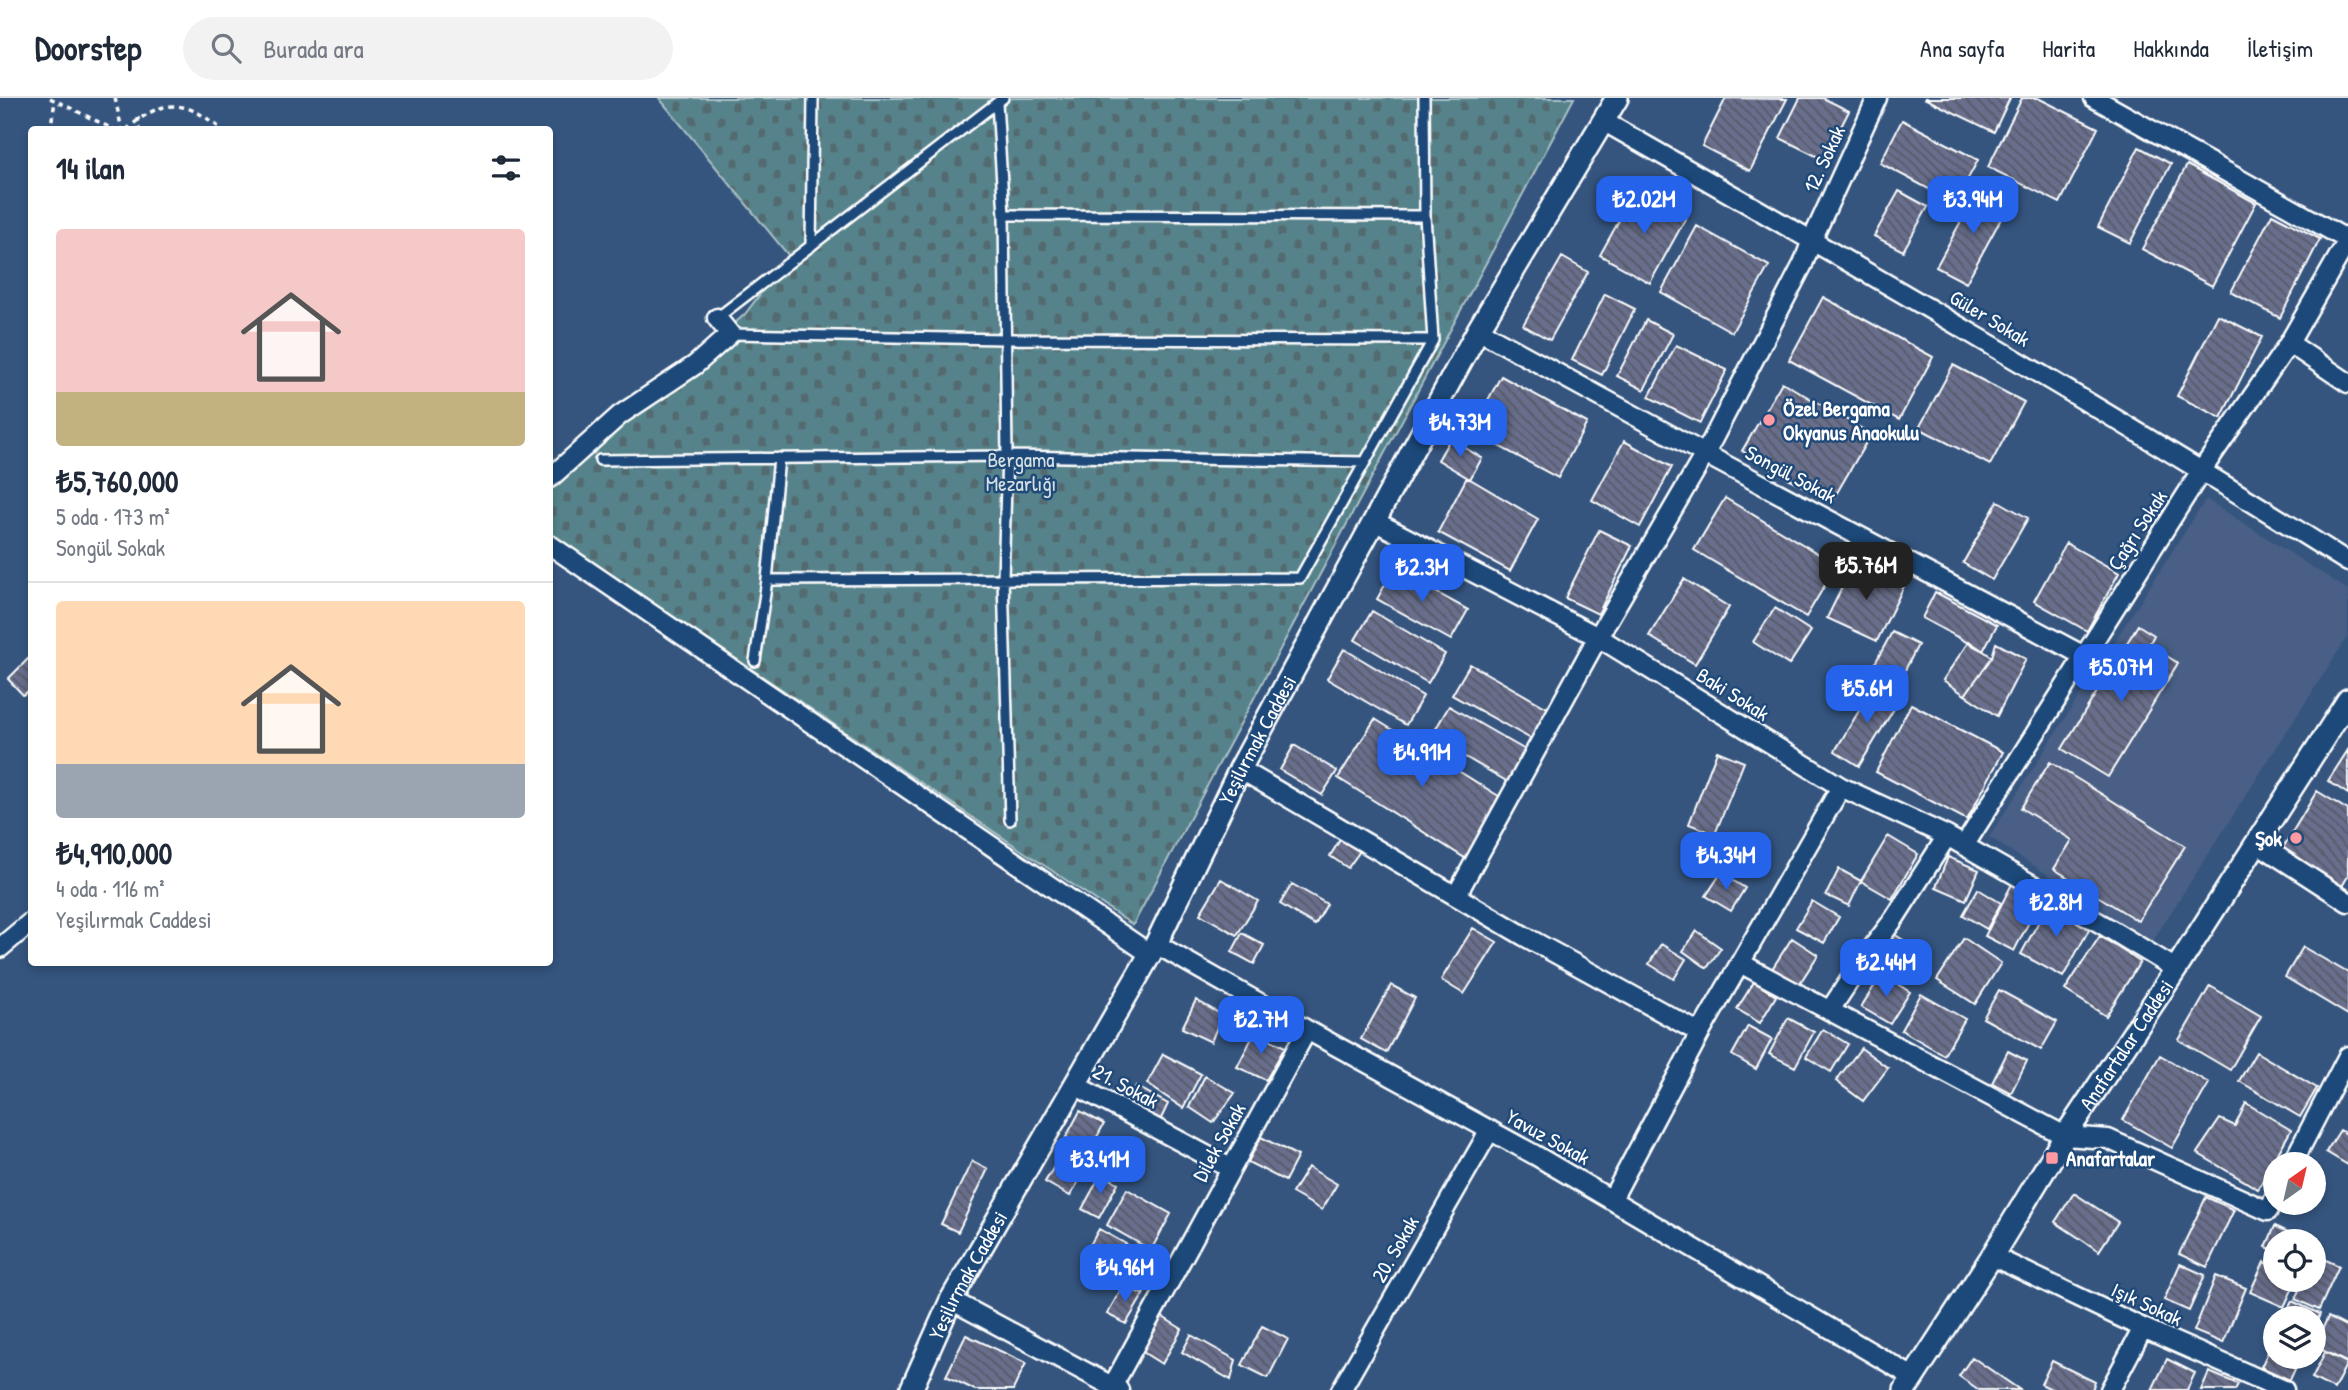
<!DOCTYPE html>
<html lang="tr">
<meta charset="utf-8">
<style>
:root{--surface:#fff;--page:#f2f2f3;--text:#1f2937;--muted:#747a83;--line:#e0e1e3;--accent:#2563eb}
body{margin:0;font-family:"Patrick Hand",sans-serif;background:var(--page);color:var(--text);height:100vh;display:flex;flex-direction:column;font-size:26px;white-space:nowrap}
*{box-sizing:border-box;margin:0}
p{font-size:23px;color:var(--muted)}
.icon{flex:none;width:38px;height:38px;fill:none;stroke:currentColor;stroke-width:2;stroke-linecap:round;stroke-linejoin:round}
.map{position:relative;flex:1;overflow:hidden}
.side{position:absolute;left:28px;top:28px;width:525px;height:840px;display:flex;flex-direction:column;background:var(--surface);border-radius:7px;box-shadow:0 4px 10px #0003}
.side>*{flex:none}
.needle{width:46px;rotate:34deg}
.buttons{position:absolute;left:2263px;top:1054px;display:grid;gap:14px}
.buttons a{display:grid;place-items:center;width:63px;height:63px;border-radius:50%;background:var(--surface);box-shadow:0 4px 10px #0003;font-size:35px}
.price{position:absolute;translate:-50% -60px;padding:0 16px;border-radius:14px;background:var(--accent);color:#fff;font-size:23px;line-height:46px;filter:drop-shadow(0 2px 4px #0008)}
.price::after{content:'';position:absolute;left:50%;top:42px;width:21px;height:16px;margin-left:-10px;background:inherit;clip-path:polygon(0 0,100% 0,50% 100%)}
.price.on{background:#222;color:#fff}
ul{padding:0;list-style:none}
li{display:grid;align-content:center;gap:14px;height:371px;padding:0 28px}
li+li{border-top:2px solid var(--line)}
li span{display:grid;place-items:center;height:217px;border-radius:7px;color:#555}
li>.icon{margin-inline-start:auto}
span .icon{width:126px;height:126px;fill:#fffc;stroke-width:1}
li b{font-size:30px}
h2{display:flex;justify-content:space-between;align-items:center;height:84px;padding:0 28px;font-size:30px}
header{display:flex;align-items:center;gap:42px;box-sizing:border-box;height:98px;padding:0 35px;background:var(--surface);border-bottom:2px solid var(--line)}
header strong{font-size:33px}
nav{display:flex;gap:38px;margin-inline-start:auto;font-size:24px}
.search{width:490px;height:63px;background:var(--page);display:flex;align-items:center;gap:18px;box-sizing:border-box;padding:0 24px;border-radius:38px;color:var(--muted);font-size:26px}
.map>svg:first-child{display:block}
.built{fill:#485f85}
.cemetery{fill:url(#cemetery-stones);stroke:#aac1c5;stroke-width:2}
.building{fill:url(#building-back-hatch);stroke:#fff;stroke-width:2}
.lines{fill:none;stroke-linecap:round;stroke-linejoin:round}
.service-casing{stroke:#fff;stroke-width:14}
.minor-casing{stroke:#fff;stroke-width:23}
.tertiary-casing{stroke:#fff;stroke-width:26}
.path{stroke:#fff;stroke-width:3.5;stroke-dasharray:5 5;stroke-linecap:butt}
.service{stroke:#1f4a7a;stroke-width:9}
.minor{stroke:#1f4a7a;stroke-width:18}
.tertiary{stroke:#1f4a7a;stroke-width:21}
.poi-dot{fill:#ff9aa2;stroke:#1f4a7a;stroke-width:2.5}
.labels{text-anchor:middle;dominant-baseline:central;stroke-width:5;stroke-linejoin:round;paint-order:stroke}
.street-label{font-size:21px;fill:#fff;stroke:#1f4a7a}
.poi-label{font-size:21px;font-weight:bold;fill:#fff;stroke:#1f4a7a;text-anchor:start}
.park-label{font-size:21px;fill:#d5e0e2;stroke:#1f4a7a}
</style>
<header>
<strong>Doorstep</strong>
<div class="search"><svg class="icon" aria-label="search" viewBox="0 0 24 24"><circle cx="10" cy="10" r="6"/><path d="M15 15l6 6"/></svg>Burada ara</div>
<nav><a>Ana sayfa</a><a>Harita</a><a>Hakkında</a><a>İletişim</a></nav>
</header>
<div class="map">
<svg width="2348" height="1292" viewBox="0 0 2348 1292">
<defs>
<pattern id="cemetery-stones" width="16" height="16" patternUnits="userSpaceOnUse" patternTransform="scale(1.75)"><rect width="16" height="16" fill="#56838b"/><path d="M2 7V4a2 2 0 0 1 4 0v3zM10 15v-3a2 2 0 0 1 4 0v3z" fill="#526a6f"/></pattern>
<pattern id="building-back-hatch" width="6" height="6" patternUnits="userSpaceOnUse" patternTransform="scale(1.75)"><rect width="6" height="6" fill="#676e8c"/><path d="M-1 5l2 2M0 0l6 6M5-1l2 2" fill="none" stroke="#575a66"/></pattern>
</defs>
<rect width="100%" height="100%" fill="#35557f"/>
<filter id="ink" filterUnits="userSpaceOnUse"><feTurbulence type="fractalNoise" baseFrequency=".0143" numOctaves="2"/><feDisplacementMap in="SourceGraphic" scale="14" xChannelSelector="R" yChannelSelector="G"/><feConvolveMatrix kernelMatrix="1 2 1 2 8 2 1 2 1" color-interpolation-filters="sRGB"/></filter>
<g filter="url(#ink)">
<!-- built -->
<path class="built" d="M 2206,401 L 2348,492 L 2348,538 L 2152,844 L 1989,739 Z"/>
<!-- cemetery -->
<path class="cemetery" d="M 659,0 L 1574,0 L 1133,827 L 550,436 L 550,391 L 745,216 L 789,158 Z"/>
<!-- building -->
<path class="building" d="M 1726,0 L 1787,1 L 1750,73 L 1702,48 Z
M 1800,0 L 1823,0 L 1849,13 L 1824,62 L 1780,40 Z
M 1924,0 L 2010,0 L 1994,34 Z
M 2022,0 L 2038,0 L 2098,30 L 2060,105 L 1988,69 Z
M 1902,22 L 1978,62 L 1955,105 L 1880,65 Z
M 2139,49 L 2171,66 L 2130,145 L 2098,129 Z
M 2187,67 L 2256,105 L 2212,188 L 2142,151 Z
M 1637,90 L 1687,118 L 1650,185 L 1600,157 Z
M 1979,90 L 2009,106 L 1966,185 L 1936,169 Z
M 1899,93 L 1928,109 L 1903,153 L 1874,138 Z
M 2272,116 L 2320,141 L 2280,220 L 2231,194 Z
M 1697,128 L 1769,168 L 1732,234 L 1661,194 Z
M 1562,159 L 1588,174 L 1550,242 L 1523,227 Z
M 1605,196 L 1635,211 L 1602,277 L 1572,262 Z
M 1823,199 L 1933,259 L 1899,322 L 1789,262 Z
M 2218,217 L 2262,239 L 2221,320 L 2177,298 Z
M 1646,222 L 1673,236 L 1644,292 L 1617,278 Z
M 1676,247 L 1727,272 L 1700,325 L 1649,299 Z
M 1953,267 L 2024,304 L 1990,367 L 1919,330 Z
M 1501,278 L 1587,325 L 1558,380 L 1471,333 Z
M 1782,284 L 1871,336 L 1831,405 L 1742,353 Z
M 1450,341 L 1482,360 L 1470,381 L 1438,362 Z
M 1624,343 L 1672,369 L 1640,429 L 1592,402 Z
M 1466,381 L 1470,381 L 1538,421 L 1510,473 L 1438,434 Z
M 1725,400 L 1837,467 L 1806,519 L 1694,452 Z
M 1998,403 L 2028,420 L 1992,482 L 1963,465 Z
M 1599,432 L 1632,448 L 1598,516 L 1565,500 Z
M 2066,445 L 2119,475 L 2087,533 L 2034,503 Z
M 1854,465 L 1904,488 L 1877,543 L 1827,520 Z
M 1394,471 L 1468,512 L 1451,542 L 1377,501 Z
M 1684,481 L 1729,509 L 1695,566 L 1649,538 Z
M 1935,494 L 1997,527 L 1983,553 L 1922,520 Z
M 1775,510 L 1811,533 L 1789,567 L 1753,544 Z
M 1372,513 L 1445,556 L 1428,585 L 1355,542 Z
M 2138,527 L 2154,537 L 2149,547 L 2178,565 L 2108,679 L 2062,651 Z
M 1892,534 L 1918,547 L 1901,580 L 1874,567 Z
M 1969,543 L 1992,559 L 1965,597 L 1943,582 Z
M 1996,545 L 2026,561 L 1997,618 L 1965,597 L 1992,559 Z
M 1344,551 L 1423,598 L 1406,627 L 1327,581 Z
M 32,557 L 32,590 L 23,597 L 8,581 Z
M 1470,566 L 1549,611 L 1531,641 L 1452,597 Z
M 1875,586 L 1900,601 L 1859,668 L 1835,653 Z
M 1911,606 L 2003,654 L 1967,722 L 1876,674 Z
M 1449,608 L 1527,653 L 1508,684 L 1431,639 Z
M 1375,621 L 1505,702 L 1468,762 L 1338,680 Z
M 1294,647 L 1337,673 L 1322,697 L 1280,672 Z
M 2348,652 L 2348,696 L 2328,683 Z
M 1717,653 L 1744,664 L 1715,736 L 1689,726 Z
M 2050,664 L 2185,748 L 2138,823 L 2054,771 L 2072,742 L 2021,710 Z
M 2317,693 L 2348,712 L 2348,778 L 2341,790 L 2281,753 Z
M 1888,738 L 1918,756 L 1892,801 L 1861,783 Z
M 1341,740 L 1360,753 L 1348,770 L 1330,758 Z
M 1948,759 L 1979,772 L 1966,802 L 1936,789 Z
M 1839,771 L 1861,783 L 1849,808 L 1826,797 Z
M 1721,775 L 1745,790 L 1731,813 L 1706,798 Z
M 1221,781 L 1258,803 L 1237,837 L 1200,816 Z
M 1292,786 L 1327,806 L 1315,827 L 1280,806 Z
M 2012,786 L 2041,801 L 2014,853 L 1985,838 Z
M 1978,791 L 2001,805 L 1987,831 L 1963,817 Z
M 1812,803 L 1839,819 L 1824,845 L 1796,830 Z
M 2050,803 L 2092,826 L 2063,879 L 2021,856 Z
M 1473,830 L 1497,844 L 1464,896 L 1441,882 Z
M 1697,833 L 1721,850 L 1707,870 L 1683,853 Z
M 1242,835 L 1264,847 L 1254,866 L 1232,854 Z
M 1892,835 L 1925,855 L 1912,876 L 1879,856 Z
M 2100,838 L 2140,864 L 2106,918 L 2065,892 Z
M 1792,840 L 1818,857 L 1798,888 L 1772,871 Z
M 1964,840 L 2001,865 L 1975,906 L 1937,882 Z
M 1661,846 L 1686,861 L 1674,881 L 1649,866 Z
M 2303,849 L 2348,875 L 2348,917 L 2285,879 Z
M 1882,876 L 1910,894 L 1890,926 L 1861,909 Z
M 1754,884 L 1776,898 L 1760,925 L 1737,911 Z
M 1391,887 L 1415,900 L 1386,955 L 1361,941 Z
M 2210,888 L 2261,918 L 2230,972 L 2179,942 Z
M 1999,892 L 2057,924 L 2041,952 L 1983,920 Z
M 1921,896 L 1965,921 L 1944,957 L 1901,932 Z
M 1196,902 L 1222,917 L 1211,944 L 1182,930 Z
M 1788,920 L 1814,934 L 1795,969 L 1769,956 Z
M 1748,928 L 1772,941 L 1756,971 L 1732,957 Z
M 1823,931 L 1848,946 L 1831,974 L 1806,959 Z
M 1255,934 L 1285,949 L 1266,982 L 1237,969 Z
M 1861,950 L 1888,970 L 1863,1003 L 1836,983 Z
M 2008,953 L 2027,963 L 2011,995 L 1992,985 Z
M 2256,954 L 2317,990 L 2300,1019 L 2239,983 Z
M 1163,956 L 1201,976 L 1183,1010 L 1147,986 Z
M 2160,957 L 2209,985 L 2172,1050 L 2123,1022 Z
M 1205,978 L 1235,995 L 1213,1025 L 1189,1009 Z
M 1136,988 L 1168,1006 L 1159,1025 L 1128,1009 Z
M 2246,1005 L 2291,1032 L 2258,1091 L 2197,1055 L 2220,1021 L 2235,1028 Z
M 1080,1013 L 1104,1026 L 1090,1052 L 1066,1039 Z
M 2340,1032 L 2348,1037 L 2348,1067 L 2326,1054 Z
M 1261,1039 L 1298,1058 L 1285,1083 L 1248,1064 Z
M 1061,1057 L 1086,1071 L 1070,1098 L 1045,1084 Z
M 972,1063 L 988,1071 L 958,1134 L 941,1126 Z
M 1308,1069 L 1337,1086 L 1322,1112 L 1292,1095 Z
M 1101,1076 L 1118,1085 L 1099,1120 L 1082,1111 Z
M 1127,1091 L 1171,1116 L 1151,1152 L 1107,1127 Z
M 2074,1095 L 2118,1124 L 2099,1153 L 2055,1124 Z
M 2206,1099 L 2234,1112 L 2207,1169 L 2179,1156 Z
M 2275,1128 L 2308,1143 L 2275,1143 L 2275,1153 L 2266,1149 Z
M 1099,1131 L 1160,1165 L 1143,1197 L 1081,1163 Z
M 2315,1157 L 2339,1168 L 2319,1212 L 2295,1201 L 2304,1181 L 2314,1181 Z
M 2264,1164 L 2275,1169 L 2275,1181 L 2297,1181 L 2284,1209 L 2250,1194 Z
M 2180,1166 L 2205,1177 L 2189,1213 L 2164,1202 Z
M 2216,1178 L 2246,1190 L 2223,1245 L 2194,1233 Z
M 1124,1186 L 1143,1197 L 1126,1226 L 1107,1216 Z
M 2292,1203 L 2320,1216 L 2314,1231 L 2314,1220 L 2284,1220 Z
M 1161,1218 L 1182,1231 L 1162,1266 L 1141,1253 Z
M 2328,1219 L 2348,1229 L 2348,1265 L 2314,1248 Z
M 1262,1228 L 1288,1241 L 1268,1280 L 1242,1267 Z
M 966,1237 L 1026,1265 L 1013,1292 L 975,1292 L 946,1278 Z
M 1191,1237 L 1236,1262 L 1231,1282 L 1182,1254 Z
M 2275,1239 L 2275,1258 L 2301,1258 L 2290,1282 L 2261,1269 Z
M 2325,1254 L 2347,1265 L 2334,1291 L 2312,1280 Z
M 1972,1259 L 2020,1292 L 1979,1292 L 1959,1278 Z
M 2167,1261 L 2195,1275 L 2187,1292 L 2152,1292 Z
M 2052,1263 L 2095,1284 L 2092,1292 L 2053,1292 L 2041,1286 Z
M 2209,1274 L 2238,1286 L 2235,1292 L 2201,1292 Z"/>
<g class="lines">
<!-- service casing -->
<g class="service-casing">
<path id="service" d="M 997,5 L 1004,117 L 1007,358 L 1003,480 L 1010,722
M 1004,117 L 1425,118 L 1424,0
M 811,148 L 813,0
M 717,220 L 1003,0
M 730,236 L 1005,241 L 1433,242 L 1425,118
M 779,360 L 767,482 L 1300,480 L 1365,364
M 600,362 L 1007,358 L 1365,364 L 1433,242
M 755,563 L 767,482"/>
</g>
<!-- minor casing -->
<g class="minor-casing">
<path id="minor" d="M 2094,0 L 2348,142
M 1603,23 C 1854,166 2104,310 2348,464
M 1478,232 L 1705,356 L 2084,558
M 2289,245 L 2348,285
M 550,380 L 620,317 L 695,267 L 730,236 L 717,220
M 1374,423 L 1598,539 L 1841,689 L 1947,738 L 2105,828 L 2176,871
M 550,447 L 1150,856
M 1240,671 L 1524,838 L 1700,935
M 2257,745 L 2348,804
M 1964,748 L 2202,372 L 2289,245 L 2348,142
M 1456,798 L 1598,539 L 1705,356 L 1803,166 L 1812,142 L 1877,0
M 1156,846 L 1307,932 L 1535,1057 L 1913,1279
M 0,850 L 32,823
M 1740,865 L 2065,1038 L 2108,1041 L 2268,1113 L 2275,1099
M 1830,912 L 1863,862 L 1894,821 L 1947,738
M 1075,987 L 1230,1070
M 2292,1066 L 2348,958
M 1612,1101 L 1700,935 L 1841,689
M 1992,1158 L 2143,1230 L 2284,1292
M 951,1202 L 1119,1292
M 1112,1289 L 1307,932
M 1341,1292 L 1490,1032
M 2110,1292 L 2143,1230"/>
</g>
<!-- tertiary casing -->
<g class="tertiary-casing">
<g id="tertiary">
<path id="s1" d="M 911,1292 L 951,1202 L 1156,846 L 1240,671 L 1430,320 L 1478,232 L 1617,0"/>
<path id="s2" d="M 1905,1292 L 1992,1158 L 2065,1038 L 2176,871 L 2348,602"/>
</g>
</g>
<!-- path -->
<path class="path" d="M 50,0 L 115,32
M 115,0 L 122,32
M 138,19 L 139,32
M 50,32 L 55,4
M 126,32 C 162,0 185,0 222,32"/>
<!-- service -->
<use href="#service" class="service"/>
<!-- minor -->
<use href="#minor" class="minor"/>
<!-- tertiary -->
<use href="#tertiary" class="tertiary"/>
</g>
</g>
<!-- markers -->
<g class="poi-dot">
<circle cx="1769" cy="322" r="7"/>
<circle cx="2296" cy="740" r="7"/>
<rect x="2045" y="1053" width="14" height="14" rx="3.5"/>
</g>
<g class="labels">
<!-- street labels -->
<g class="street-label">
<text transform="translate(1824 61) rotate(-65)">12. Sokak</text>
<text transform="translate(1990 220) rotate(31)">Güler Sokak</text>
<text transform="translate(1791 376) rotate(28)">Songül Sokak</text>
<text transform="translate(2137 432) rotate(-57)">Çağrı Sokak</text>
<text transform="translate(1733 596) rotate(32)">Baki Sokak</text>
<text stroke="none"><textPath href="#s1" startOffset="737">Yeşilırmak Caddesi</textPath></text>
<text stroke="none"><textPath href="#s2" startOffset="410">Anafartalar Caddesi</textPath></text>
<text transform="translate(1126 988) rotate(28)">21. Sokak</text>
<text transform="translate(1548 1039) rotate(29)">Yavuz Sokak</text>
<text transform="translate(1219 1044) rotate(-61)">Dilek Sokak</text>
<text transform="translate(1395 1151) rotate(-60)">20. Sokak</text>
<text stroke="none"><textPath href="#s1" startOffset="128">Yeşilırmak Caddesi</textPath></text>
<text transform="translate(2147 1206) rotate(25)">Işık Sokak</text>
</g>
<!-- poi labels -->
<g class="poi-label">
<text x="1783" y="310">Özel Bergama<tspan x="1783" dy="24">Okyanus Anaokulu</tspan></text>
<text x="2282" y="740" text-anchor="end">Şok</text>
<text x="2066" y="1060">Anafartalar</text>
</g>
<!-- park labels -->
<g class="park-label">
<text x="1021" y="361">Bergama<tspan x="1021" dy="24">Mezarlığı</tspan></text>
</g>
</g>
</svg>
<div class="buttons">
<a><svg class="needle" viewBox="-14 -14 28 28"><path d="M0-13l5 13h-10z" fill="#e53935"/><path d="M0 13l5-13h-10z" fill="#747a83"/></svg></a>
<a><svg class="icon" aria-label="locate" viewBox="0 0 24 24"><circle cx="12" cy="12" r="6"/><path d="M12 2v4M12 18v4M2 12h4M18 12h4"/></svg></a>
<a><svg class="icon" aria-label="layers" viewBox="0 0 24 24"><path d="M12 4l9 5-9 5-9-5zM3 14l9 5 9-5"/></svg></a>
</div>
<b class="price" style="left:1644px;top:138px">₺2.02M</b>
<b class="price" style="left:1973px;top:138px">₺3.94M</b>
<b class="price" style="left:1460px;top:361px">₺4.73M</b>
<b class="price on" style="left:1866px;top:504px">₺5.76M</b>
<b class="price" style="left:1422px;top:506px">₺2.3M</b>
<b class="price" style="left:2121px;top:606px">₺5.07M</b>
<b class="price" style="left:1867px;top:627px">₺5.6M</b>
<b class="price" style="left:1422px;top:691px">₺4.91M</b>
<b class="price" style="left:1726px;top:794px">₺4.34M</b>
<b class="price" style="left:2056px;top:841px">₺2.8M</b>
<b class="price" style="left:1886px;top:901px">₺2.44M</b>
<b class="price" style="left:1261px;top:958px">₺2.7M</b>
<b class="price" style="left:1100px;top:1098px">₺3.41M</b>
<b class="price" style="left:1125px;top:1206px">₺4.96M</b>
<section class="side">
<h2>14 ilan<svg class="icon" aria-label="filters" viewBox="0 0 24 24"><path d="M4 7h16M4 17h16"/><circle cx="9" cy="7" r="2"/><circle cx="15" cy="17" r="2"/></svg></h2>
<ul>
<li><span style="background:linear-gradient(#f6c9c9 75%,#c2b280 0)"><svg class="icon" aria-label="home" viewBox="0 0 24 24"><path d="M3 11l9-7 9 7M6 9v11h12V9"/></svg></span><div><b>₺5,760,000</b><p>5 oda · 173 m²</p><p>Songül Sokak</p></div></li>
<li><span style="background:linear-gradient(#ffd9b3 75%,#9aa5b1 0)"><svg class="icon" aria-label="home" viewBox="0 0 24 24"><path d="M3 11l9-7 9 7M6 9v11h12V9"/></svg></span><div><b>₺4,910,000</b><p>4 oda · 116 m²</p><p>Yeşilırmak Caddesi</p></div></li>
</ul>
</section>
</div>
